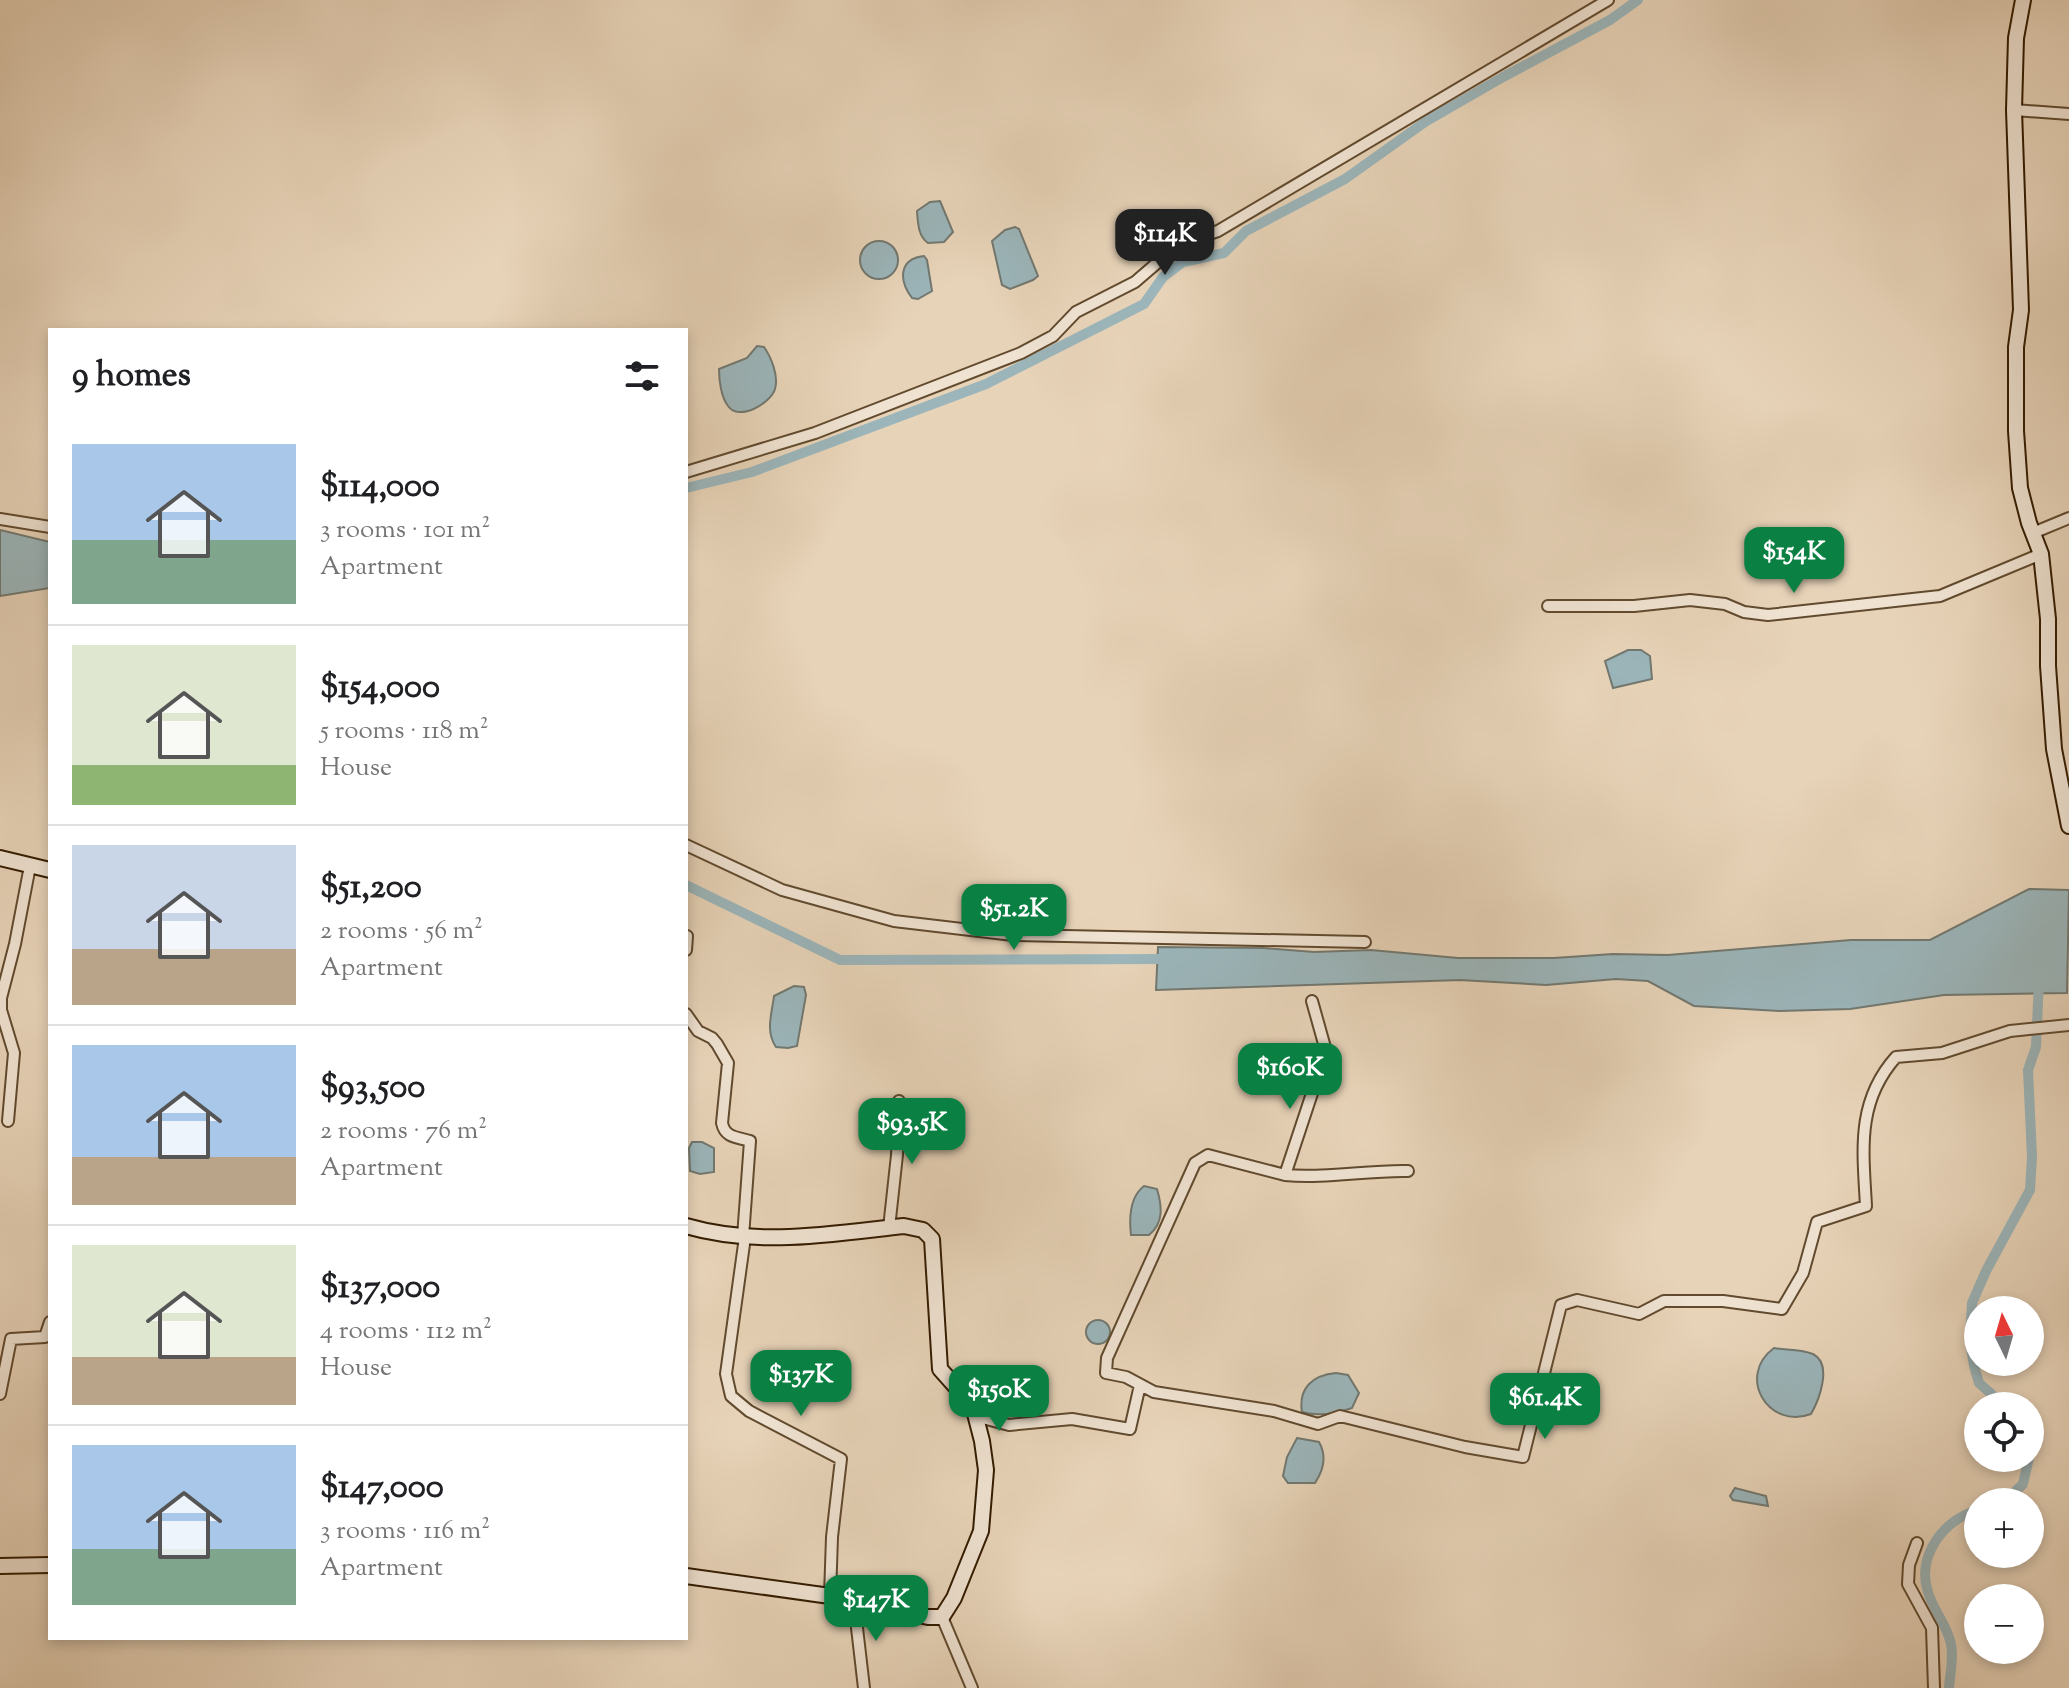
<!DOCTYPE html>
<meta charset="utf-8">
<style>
:root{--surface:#fff;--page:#f2f2f2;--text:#202124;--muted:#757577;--line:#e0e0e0;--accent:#0b8043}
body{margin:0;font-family:"Sorts Mill Goudy",serif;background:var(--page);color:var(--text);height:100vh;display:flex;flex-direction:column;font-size:30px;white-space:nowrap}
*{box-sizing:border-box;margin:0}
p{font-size:26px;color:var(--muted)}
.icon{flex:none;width:44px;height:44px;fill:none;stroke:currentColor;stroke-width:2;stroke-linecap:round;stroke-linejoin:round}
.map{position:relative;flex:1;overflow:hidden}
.drawer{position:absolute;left:48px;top:328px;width:640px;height:1312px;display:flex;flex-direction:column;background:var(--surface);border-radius:0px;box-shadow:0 4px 12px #0003}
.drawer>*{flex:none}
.needle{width:52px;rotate:355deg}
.controls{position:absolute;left:1964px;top:1296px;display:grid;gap:16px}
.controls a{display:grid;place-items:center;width:80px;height:80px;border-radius:50%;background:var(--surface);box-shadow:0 4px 12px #0003;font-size:40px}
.price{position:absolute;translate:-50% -68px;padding:0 18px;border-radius:16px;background:var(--accent);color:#fff;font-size:26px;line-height:52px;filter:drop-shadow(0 2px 4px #0008)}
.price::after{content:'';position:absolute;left:50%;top:48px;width:24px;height:18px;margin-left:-12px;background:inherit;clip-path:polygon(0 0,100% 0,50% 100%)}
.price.selected{background:#222;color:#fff}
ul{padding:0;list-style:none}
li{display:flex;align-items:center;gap:24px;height:200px;padding:0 24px}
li+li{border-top:2px solid var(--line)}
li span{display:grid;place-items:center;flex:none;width:224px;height:160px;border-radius:0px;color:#555}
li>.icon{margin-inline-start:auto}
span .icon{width:96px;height:96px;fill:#fffc;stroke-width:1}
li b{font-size:34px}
h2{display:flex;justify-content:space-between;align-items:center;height:96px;padding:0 24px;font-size:34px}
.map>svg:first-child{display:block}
.water{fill:#9bb5ba;stroke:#727870;stroke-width:2}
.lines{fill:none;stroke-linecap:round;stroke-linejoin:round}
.canal{stroke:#9bb5ba;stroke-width:10}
.street-casing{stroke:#614a2e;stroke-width:14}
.secondary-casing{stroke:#341c00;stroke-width:18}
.street{stroke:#efe2d1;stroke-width:10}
.secondary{stroke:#efe2d1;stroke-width:14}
</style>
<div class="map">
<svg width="2069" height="1688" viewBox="0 0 2069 1688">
<rect width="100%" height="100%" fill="#e7d3b8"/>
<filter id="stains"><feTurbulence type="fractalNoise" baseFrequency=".0025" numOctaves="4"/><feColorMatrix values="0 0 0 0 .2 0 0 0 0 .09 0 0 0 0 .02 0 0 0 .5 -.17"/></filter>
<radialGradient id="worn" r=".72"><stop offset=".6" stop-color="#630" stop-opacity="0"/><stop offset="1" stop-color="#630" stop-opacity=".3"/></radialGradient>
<!-- water -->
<path class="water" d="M 940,201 L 953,232 L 944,242 L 928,243 C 918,236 918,223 917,211 L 930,202 Z
M 1015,227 L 1019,229 L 1038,276 L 1033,280 L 1010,289 L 1002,285 L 992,241 L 1005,230 Z
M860 260a19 19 0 1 1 38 0a19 19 0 1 1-38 0Z
M 924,256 L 927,260 L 932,291 L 918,299 L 912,298 C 899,281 898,259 924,256 Z
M 757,346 L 764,347 C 771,357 779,376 775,389 C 771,403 739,422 728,406 C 721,397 719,380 719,369 L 747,358 Z
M 0,530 L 50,542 L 50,588 L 0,596 Z
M 1628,650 L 1641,650 L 1650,656 L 1652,679 L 1613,688 L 1605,661 Z
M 2029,889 L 2069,890 L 2067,993 L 1944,995 L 1850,1009 L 1779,1011 L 1694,1006 L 1648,981 L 1616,979 L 1546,985 L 1460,980 L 1156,990 L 1158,947 L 1263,948 L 1314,952 L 1371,950 L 1458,958 L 1554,958 L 1613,954 L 1668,955 L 1851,940 L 1930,940 Z
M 794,986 L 804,987 L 806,995 L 797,1046 L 788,1048 L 776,1047 C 765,1031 772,1013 774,996 Z
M 692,1142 L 702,1142 L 714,1148 L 714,1172 L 700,1174 L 690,1171 L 689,1148 Z
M 1144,1186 L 1157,1189 C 1162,1206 1164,1223 1149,1235 L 1131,1235 C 1129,1218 1130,1197 1144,1186 Z
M1086 1332a12 12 0 1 1 24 0a12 12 0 1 1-24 0Z
M 1774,1348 C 1785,1350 1802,1349 1813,1354 C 1833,1364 1819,1400 1811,1414 C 1768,1430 1736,1376 1774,1348 Z
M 1336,1373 L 1348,1375 L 1359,1393 L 1352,1408 C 1335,1414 1319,1417 1302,1412 C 1298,1388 1313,1375 1336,1373 Z
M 1297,1438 L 1319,1442 C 1327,1456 1323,1471 1315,1483 L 1288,1483 L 1283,1476 L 1287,1457 Z
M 1735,1488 L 1766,1496 L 1768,1506 L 1733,1500 L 1730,1496 Z"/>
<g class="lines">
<!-- canal -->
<path class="canal" d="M 686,488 L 752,472 L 986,384 L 1144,304 L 1163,277 L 1183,262 L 1224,253 L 1246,231 L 1345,179 L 1425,122 L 1503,77 L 1610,20 L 1638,0
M 686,885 L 840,960 L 1168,959
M 2005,1406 L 1979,1383 L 1974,1366 L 1970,1342 L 1972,1303 L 1986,1271 L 2030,1190 L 2032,1157 L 2028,1070 L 2036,1047 L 2039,980
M 2004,1502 L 2023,1484 L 2029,1458
M 1949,1688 C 1950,1674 1954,1657 1951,1644 C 1947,1625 1933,1610 1928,1592 C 1916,1556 1944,1519 1978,1510"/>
<!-- street casing -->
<g class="street-casing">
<path id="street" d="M 2014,110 L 2069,114
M 686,472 L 815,433 L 1021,353 L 1053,336 L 1076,312 L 1135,282 L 1179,244 L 1218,231 L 1608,0
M 0,519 L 50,527
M 2033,533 L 2069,518
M 1548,606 L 1634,606 L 1690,600 L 1725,604 L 1744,612 L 1768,615 L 1940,596 L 2041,554
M 686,845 L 782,890 L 894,921 L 1013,935 L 1365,942
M 686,950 L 687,936
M 1312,1001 L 1326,1051 L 1285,1175 L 1208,1155 L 1195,1163 L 1107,1358 L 1106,1373 L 1126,1377 L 1154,1392 L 1274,1411 L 1318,1424 L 1340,1416 L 1465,1447 L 1523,1457 L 1561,1305 L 1577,1300 L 1639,1314 L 1664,1301 L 1723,1301 L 1782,1309 L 1803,1273 L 1817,1222 L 1866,1206 C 1863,1150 1856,1102 1896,1057 L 1942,1053 L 2010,1031 L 2069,1025
M 686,1014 L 698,1031 L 712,1038 L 717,1044 L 728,1063 L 722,1123 C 725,1138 737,1137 750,1141 L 743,1237
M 8,1121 L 14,1053 L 1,1010 L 1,998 L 15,944 L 30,866
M 1285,1175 C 1325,1179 1367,1170 1408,1171
M 889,1228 L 897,1155 L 899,1101
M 745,1237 L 726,1374 L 731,1396 L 749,1411 L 841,1459 L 832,1537 L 830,1596
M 0,1394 L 11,1339 L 45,1337 L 50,1322
M 975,1416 L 1009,1425 L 1072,1419 L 1130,1429 L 1140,1385
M 1917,1543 L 1909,1565 L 1908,1584 L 1932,1628 L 1934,1688
M 854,1602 L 864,1688
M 942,1617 L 972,1688"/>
</g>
<!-- secondary casing -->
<g class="secondary-casing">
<path id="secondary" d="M 2023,0 L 2016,38 L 2014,110 L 2021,310 L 2016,347 L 2016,431 L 2020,488 L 2029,523 L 2041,554 L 2048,619 L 2048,666 L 2054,749 L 2069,826
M 0,858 L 50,870
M 686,1226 C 759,1247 831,1234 904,1226 L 923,1230 L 932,1239 L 940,1369 L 973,1406 L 982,1441 L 986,1470 L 981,1531 L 954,1598 L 942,1617 L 928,1617 L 830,1596 L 686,1576
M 0,1566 L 50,1565"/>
</g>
<!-- street -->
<use href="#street" class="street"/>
<!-- secondary -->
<use href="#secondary" class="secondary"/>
</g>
<rect width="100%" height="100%" filter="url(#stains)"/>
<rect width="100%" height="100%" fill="url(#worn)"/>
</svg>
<div class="controls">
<a><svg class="needle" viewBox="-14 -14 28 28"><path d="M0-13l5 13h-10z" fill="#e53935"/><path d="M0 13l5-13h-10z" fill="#757577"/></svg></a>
<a><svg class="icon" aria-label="locate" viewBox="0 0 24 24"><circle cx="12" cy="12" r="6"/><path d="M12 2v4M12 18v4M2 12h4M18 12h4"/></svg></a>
<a>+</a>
<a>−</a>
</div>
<b class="price selected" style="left:1165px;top:277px">$114K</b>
<b class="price" style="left:1794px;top:595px">$154K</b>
<b class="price" style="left:1014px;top:952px">$51.2K</b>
<b class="price" style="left:1290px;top:1111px">$160K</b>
<b class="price" style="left:912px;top:1166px">$93.5K</b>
<b class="price" style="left:801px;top:1418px">$137K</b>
<b class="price" style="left:999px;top:1433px">$150K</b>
<b class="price" style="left:1545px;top:1441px">$61.4K</b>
<b class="price" style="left:876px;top:1643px">$147K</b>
<section class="drawer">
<h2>9 homes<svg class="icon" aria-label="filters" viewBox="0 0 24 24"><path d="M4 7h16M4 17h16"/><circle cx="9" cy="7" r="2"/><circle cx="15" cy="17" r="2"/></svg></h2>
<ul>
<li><span style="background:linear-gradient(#a9c7e8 60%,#7fa58c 0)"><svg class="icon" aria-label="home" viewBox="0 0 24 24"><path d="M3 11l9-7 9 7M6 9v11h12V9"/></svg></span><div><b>$114,000</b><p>3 rooms · 101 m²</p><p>Apartment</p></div></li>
<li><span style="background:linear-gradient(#dfe7d0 75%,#8fb573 0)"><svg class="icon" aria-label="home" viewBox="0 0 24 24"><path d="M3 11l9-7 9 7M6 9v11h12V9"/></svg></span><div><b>$154,000</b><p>5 rooms · 118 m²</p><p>House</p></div></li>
<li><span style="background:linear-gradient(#c9d6e8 65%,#b9a48a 0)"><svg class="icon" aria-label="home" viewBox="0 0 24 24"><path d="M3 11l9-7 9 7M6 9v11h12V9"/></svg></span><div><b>$51,200</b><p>2 rooms · 56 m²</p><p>Apartment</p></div></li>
<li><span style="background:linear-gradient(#a9c7e8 70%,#b9a48a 0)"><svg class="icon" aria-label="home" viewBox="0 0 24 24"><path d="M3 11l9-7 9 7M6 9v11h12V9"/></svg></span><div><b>$93,500</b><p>2 rooms · 76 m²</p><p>Apartment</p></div></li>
<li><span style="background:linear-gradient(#dfe7d0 70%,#b9a48a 0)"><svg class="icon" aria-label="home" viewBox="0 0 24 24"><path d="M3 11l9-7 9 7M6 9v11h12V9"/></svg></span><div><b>$137,000</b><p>4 rooms · 112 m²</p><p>House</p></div></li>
<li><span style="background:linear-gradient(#a9c7e8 65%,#7fa58c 0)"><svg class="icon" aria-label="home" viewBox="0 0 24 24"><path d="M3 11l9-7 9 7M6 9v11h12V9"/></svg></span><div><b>$147,000</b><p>3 rooms · 116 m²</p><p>Apartment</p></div></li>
</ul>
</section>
</div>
